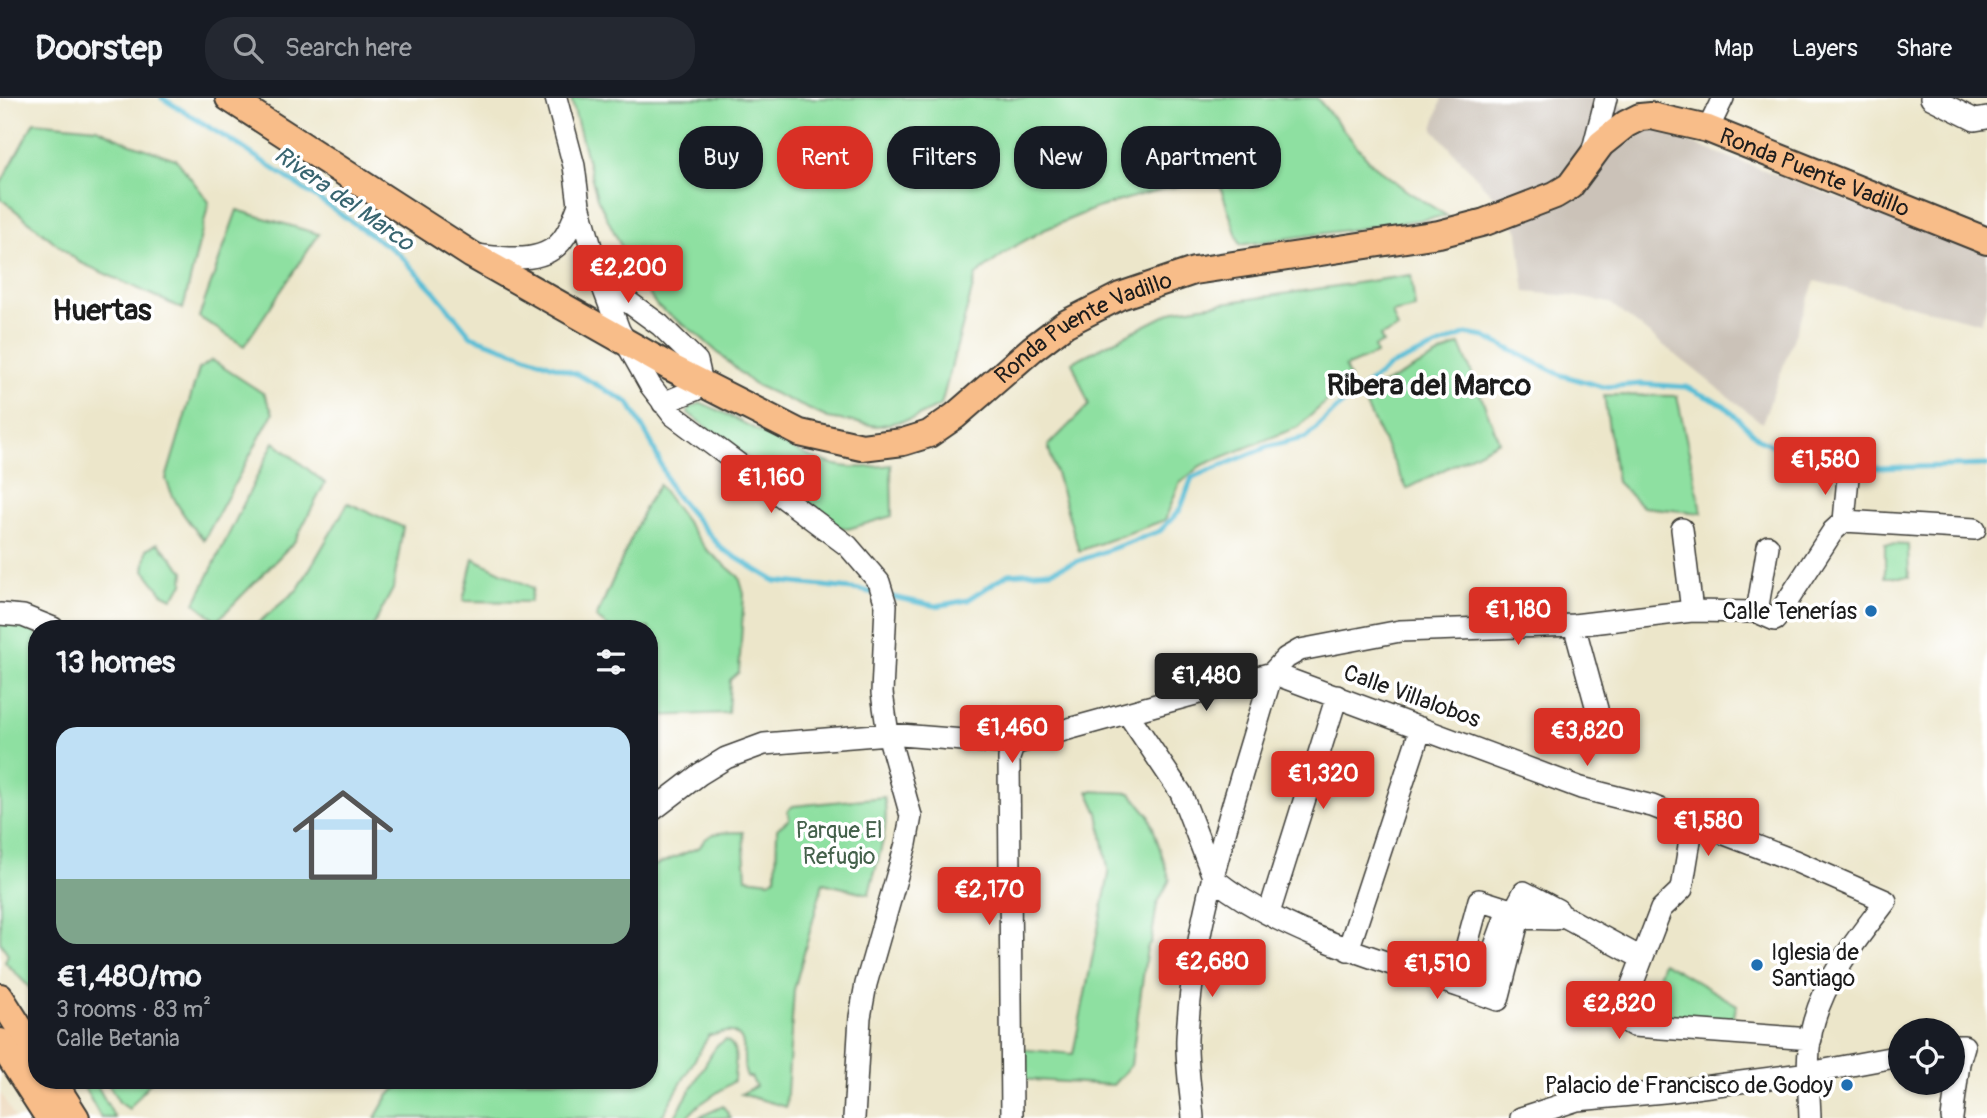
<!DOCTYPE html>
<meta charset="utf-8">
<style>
:root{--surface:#171b24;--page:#242831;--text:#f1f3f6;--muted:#9ea1a6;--line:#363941;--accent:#d93025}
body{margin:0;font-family:Pangolin,sans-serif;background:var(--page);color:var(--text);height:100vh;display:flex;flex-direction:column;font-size:26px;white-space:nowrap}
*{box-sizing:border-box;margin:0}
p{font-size:23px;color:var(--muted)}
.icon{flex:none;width:38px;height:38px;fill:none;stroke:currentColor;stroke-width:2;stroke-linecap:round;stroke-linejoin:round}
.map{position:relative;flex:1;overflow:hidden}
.side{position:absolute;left:28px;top:522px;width:630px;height:469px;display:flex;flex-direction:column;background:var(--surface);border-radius:28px;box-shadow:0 2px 5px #0004}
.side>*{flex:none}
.top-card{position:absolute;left:679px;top:28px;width:665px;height:63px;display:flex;gap:14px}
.controls{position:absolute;left:1888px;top:920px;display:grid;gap:14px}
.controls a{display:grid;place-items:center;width:77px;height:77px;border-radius:50%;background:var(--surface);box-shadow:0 2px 5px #0004;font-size:35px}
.price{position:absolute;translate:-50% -60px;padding:0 16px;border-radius:7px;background:var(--accent);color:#fff;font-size:23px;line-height:46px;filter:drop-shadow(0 2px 4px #0008)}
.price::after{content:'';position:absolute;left:50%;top:42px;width:21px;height:16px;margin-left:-10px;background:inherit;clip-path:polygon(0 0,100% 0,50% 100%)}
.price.active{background:#222;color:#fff}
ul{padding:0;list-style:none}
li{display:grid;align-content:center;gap:14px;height:371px;padding:0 28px}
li+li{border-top:2px solid var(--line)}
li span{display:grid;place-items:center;height:217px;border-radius:21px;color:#555}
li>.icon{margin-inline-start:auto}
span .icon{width:126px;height:126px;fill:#fffc;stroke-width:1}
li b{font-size:30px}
h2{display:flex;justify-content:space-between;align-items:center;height:84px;padding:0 28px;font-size:30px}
.chip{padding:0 24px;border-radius:28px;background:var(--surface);box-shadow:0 2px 5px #0004;font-size:24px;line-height:63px}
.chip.active{background:var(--accent);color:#fff}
header{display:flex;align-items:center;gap:42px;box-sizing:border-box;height:98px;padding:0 35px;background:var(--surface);border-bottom:2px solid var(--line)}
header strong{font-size:33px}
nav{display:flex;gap:38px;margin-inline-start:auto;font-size:24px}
.search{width:490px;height:63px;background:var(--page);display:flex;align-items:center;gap:18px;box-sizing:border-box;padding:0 24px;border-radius:28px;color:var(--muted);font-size:26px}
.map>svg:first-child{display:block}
.built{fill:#ecd7ba}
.industrial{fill:#cbc2b8}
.green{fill:#8ee0a1;stroke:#557e5e;stroke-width:2}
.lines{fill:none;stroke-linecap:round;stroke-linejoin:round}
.stream{stroke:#57bdd5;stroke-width:5}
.minor-casing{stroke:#3b3a36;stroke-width:24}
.major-casing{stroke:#3b3a36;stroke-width:30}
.minor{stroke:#fff;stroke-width:21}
.major{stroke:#f8bd89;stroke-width:26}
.poi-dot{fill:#1f6fb2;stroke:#fff;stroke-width:2.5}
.labels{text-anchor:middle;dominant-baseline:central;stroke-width:7;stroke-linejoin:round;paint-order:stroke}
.street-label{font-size:23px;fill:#1c1c1c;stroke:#fff}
.poi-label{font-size:23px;fill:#1c1c1c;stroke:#fff;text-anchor:end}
.park-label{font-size:23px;fill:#44614b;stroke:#fff}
.water-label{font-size:24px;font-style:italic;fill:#37646f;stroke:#fff}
.district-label{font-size:30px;font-weight:bold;fill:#1c1c1c;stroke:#fff}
</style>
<header>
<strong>Doorstep</strong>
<div class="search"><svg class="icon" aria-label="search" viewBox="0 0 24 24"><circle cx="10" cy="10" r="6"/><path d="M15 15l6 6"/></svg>Search here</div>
<nav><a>Map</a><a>Layers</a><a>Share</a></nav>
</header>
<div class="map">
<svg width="1987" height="1020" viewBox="0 0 1987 1020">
<rect width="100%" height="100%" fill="#fff"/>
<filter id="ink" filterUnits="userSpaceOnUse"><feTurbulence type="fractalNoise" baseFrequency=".0143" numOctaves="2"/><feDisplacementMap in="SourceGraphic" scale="14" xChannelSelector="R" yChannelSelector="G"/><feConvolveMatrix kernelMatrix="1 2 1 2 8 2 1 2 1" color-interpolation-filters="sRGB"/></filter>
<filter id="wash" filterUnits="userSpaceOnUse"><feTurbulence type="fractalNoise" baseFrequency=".00686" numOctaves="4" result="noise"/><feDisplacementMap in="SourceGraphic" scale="28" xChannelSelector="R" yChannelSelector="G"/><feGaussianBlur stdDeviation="1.57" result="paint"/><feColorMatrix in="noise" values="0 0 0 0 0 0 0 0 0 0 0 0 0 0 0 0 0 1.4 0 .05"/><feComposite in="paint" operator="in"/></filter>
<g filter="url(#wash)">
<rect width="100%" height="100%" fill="#ece6ca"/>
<!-- built -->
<path class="built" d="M 0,994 L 3,999 L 15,1020 L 0,1020 Z"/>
<!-- industrial -->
<path class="industrial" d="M 1442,0 L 1612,0 L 1651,30 L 1987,155 L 1987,204 L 1981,225 L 1815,183 L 1762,325 L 1610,205 L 1572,198 L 1525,194 L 1518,134 L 1508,115 L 1433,31 Z"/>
<!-- green -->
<path class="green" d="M 571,0 L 1317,0 L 1371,65 L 1407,93 L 1447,118 L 1240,147 L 1217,79 L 1143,96 L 1094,111 L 1044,132 L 1012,150 L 976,177 L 941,307 L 912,321 L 877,328 L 828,320 L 753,286 L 698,237 L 657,208 L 633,172 L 597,100 Z
M 34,24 L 97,30 L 131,46 L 176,61 L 209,104 L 183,211 L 79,164 L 0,100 L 0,87 Z
M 237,112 L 319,136 L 244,248 L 199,219 Z
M 1411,177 L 1415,210 L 1392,215 L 1398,231 L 1380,238 L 1383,245 L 1374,249 L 1376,256 L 1345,269 L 1350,282 L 1298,329 L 1200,368 L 1179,386 L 1165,422 L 1079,453 L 1048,348 L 1089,307 L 1072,264 L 1176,212 Z
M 1460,246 L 1499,343 L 1407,391 L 1361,298 Z
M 212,262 L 264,296 L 273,315 L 204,442 C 187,423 174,405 166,381 L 199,271 Z
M 1604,297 L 1677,298 L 1702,415 L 1643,409 L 1617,384 Z
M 701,305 C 747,322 787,355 836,367 C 854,371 873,369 891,367 L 892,418 L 848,431 L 837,428 L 688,315 L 689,310 Z
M 274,344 L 325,385 L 295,443 L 217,523 L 195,505 Z
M 659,387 L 706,451 L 739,479 L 744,496 L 739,574 L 730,582 L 728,615 L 655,618 C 653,588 649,560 649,530 L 610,530 L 596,520 L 646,407 Z
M 348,405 L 403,429 L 393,491 L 372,530 L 252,530 L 298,491 Z
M 158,445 L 184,473 L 183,486 L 172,500 L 162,495 L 144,472 L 147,451 Z
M 1885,446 L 1908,447 L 1909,479 L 1885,479 Z
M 473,460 L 533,490 L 530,504 L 463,503 Z
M 0,524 L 37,533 L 37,904 L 29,889 L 5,864 L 8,856 L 0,844 Z
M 1088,693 L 1131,695 L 1149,717 L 1170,782 L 1157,806 L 1151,844 L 1147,850 L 1131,967 L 1113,987 L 1018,981 L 1019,951 L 1073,956 L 1109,776 L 1098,715 Z
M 884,699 C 891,730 876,765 869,796 L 823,785 L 794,892 L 786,1009 L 741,996 L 756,988 L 751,979 L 747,979 C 739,966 752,939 731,934 C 723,932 717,938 709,937 L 661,1020 L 375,1020 C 380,1012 384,1003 390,996 C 421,966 463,1004 497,982 L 649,982 L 649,770 L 700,749 C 708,731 726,735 743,734 L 746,780 L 770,783 L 776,779 L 777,731 L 789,721 L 788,712 L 793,708 Z
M 1663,864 L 1737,907 L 1731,926 L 1657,921 L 1644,918 Z
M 726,942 C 741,950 734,968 734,983 L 699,1007 L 686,1020 L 674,1020 L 716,948 Z
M 80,982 L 94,982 L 115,1020 L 101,1020 Z
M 106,982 L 152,982 L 129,1011 L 119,1004 Z
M 723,1008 L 731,1020 L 698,1020 Z"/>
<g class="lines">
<!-- stream -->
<path class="stream" d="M 162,0 L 243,50 L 398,155 L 434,193 L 471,238 L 579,277 L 629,305 L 652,346 L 672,393 L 722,451 L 775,483 L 861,492 L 878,496
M 888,498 L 936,508 L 968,502 L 1008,476 L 1051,473 L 1160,433 L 1180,412 L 1192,380 L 1267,349 L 1307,339 L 1335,312 L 1390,268 L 1466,236 L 1485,239 L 1561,277 L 1603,289 L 1641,286 L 1686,289 L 1724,307 L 1759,341 L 1795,358 L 1836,371 L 1987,367"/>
</g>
</g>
<g filter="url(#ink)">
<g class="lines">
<!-- minor casing -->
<g class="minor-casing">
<path id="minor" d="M 556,0 L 574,68 L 579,107 L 601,184 L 619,232 L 650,287 L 673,317 L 848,448 L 879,484 L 886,507 L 882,595 L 888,636 L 911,718 L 906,746 L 866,886 L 860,919 L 854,1020
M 1931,0 L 1975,22 L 1987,20
M 1708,31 L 1723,0
M 1591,59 L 1606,0
M 476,157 C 505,160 547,168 565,138 C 571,129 575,117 579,107
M 601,184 L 660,227 L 697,263 L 702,285 L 695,292 L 663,305
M 1844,423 L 1975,431
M 1682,431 L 1692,513
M 1757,514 L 1768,448
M 0,516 L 23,518 L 53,530
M 1574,527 L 1597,611 L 1597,629
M 1272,575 L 1581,690 L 1652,708 L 1795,763 L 1886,803 C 1858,840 1827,877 1814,923 C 1805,953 1809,989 1810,1020
M 1128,616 L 1181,695 L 1214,781
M 649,715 L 700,676 L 726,660 L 764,646 L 888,636 L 1014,646 L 1272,575
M 1693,724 L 1682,791 L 1661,811 L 1622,913 L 1625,923 L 1634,928 L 1811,941
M 1214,781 C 1284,837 1385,863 1470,892 L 1481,887 L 1504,823 L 1518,812 L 1560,816 L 1632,855 L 1642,857
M 1524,794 L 1558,812 L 1555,821 L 1519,820 L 1498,902 L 1456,887 L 1479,802 L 1514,813 Z
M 1269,815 L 1337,598
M 1348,852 L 1421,630
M 1012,1020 L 1009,660 L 1014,646
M 1193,1020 C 1191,994 1186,966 1187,940 C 1193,816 1238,694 1272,575 L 1286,560 L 1300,552 L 1400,533 L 1574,527 L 1692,513 L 1757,514 L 1775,522 L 1833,433 L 1844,423 L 1848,379
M 1521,1020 L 1577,1002 L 1664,994 L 1809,975 L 1900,958
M 1952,1020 L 1959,965 L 1964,948 L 1953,948"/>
</g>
<!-- major casing -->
<g class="major-casing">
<g id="major">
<path id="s1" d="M 229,0 L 472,157 L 670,269 L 800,335 L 862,349 L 903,344 L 929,336 L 955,318 L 1032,251 L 1065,226 L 1120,198 L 1194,173 L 1439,136 L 1485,124 L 1555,97 L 1570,88 L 1601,46 L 1626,26 L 1640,19 L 1651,18 L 1708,31 L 1987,143"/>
<path d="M 0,899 L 37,957"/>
<path d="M 0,944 L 49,1020"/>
<path d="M 52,982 L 76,1020"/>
</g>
</g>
<!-- minor -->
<use href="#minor" class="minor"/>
<!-- major -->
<use href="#major" class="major"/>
</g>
</g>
<!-- markers -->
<g class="poi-dot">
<circle cx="1871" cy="513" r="7"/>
<circle cx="1757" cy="867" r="7"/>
<circle cx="1847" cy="987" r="7"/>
</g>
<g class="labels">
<!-- street labels -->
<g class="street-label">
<text stroke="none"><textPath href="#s1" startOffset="1782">Ronda Puente Vadillo</textPath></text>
<text stroke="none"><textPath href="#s1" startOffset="984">Ronda Puente Vadillo</textPath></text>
<text transform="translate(1412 598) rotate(20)">Calle Villalobos</text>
</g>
<!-- poi labels -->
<g class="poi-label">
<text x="1857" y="513">Calle Tenerías</text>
<text x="1771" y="854" text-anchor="start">Iglesia de<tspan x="1771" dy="26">Santiago</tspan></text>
<text x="1833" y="987">Palacio de Francisco de Godoy</text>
</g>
<!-- park labels -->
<g class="park-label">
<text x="839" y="732">Parque El<tspan x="839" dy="26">Refugio</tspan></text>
</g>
<!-- water labels -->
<g class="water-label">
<text transform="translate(344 101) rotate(35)">Rivera del Marco</text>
</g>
<!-- district labels -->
<g class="district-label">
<text x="102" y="212">Huertas</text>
<text x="1429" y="287">Ribera del Marco</text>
</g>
</g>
</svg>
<div class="controls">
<a><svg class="icon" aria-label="locate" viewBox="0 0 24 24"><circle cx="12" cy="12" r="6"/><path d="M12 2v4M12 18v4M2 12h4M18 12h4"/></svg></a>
</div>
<b class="price" style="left:628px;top:207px">€2,200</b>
<b class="price" style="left:1825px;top:399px">€1,580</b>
<b class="price" style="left:771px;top:417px">€1,160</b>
<b class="price" style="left:1518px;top:549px">€1,180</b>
<b class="price active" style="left:1206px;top:615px">€1,480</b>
<b class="price" style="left:1012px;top:667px">€1,460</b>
<b class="price" style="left:1587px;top:670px">€3,820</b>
<b class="price" style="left:1323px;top:713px">€1,320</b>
<b class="price" style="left:1708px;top:760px">€1,580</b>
<b class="price" style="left:989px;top:829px">€2,170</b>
<b class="price" style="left:1212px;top:901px">€2,680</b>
<b class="price" style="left:1437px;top:903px">€1,510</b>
<b class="price" style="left:1619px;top:943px">€2,820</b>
<div class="top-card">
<a class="chip">Buy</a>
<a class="chip active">Rent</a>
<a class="chip">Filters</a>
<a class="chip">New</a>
<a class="chip">Apartment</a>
</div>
<section class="side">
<h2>13 homes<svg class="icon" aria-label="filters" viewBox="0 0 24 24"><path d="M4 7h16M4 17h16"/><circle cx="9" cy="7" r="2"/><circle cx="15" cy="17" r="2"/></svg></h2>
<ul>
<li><span style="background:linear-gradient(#bfe0f5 70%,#7fa58c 0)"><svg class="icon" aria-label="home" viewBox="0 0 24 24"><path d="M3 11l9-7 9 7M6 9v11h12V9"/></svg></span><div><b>€1,480/mo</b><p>3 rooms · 83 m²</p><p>Calle Betania</p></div></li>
</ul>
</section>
</div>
